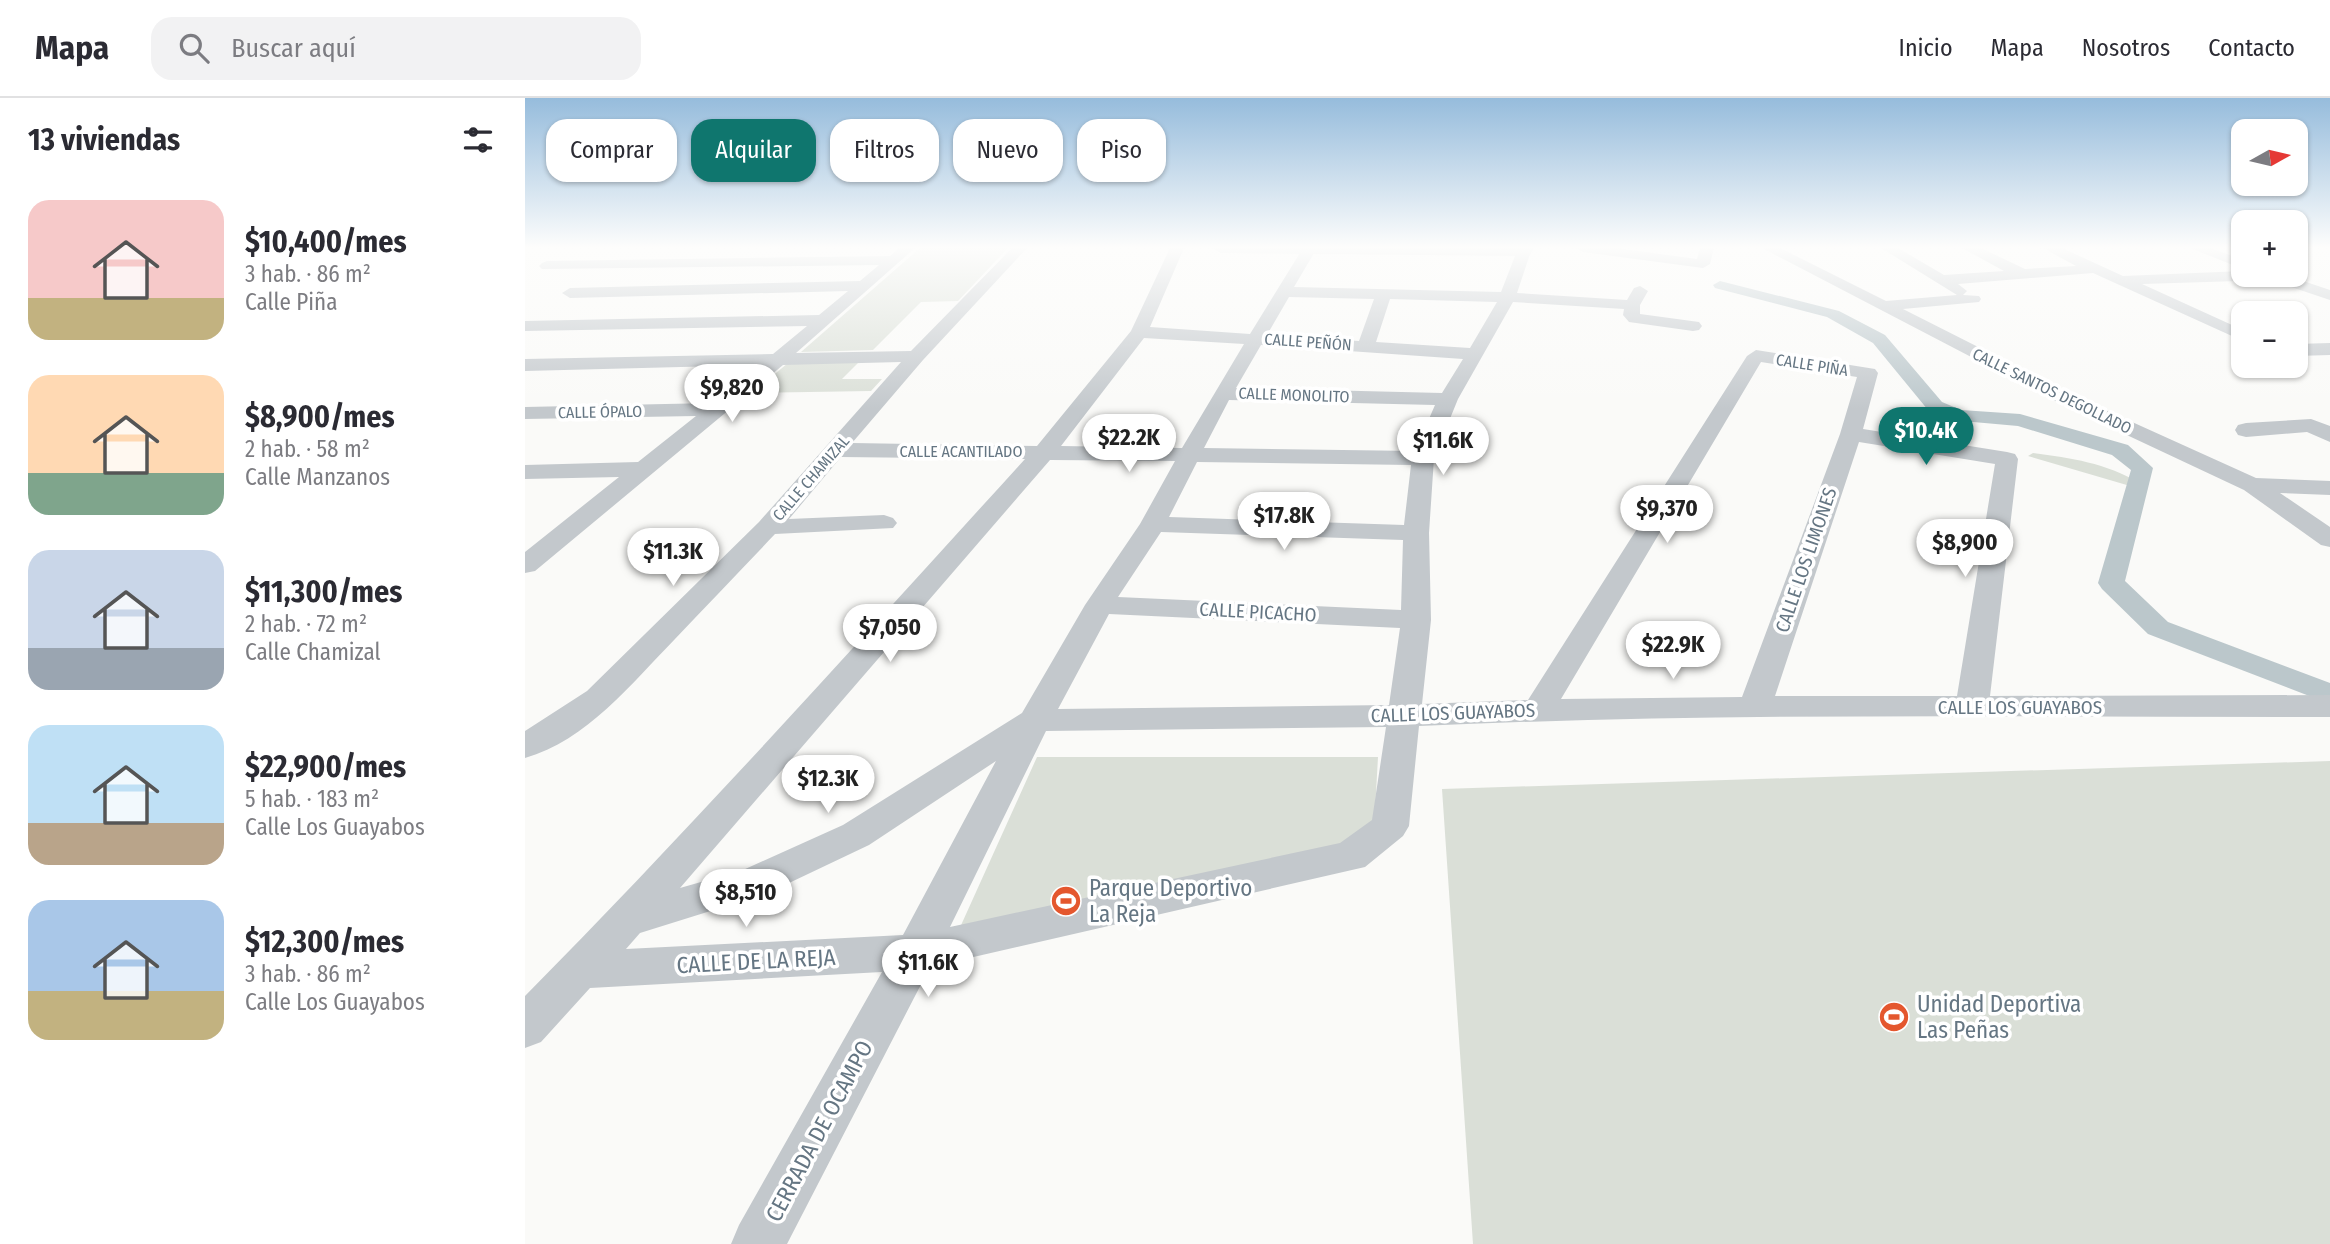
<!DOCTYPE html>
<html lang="es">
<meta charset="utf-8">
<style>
:root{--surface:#fff;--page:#f2f2f3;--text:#2b2b33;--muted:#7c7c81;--line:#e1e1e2;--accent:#0f766e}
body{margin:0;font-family:"Fira Sans Condensed",sans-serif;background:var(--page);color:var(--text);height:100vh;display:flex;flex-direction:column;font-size:26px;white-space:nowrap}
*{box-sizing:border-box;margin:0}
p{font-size:23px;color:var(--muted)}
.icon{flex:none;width:38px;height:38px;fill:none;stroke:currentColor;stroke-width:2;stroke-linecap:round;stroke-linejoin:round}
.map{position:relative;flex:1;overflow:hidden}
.drawer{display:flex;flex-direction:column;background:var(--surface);width:525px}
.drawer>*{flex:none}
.hud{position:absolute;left:21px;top:21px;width:665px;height:63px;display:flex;gap:14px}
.needle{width:46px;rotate:82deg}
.fabs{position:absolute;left:1706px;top:21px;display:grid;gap:14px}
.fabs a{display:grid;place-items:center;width:77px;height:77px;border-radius:14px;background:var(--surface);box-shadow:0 2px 5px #0004;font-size:35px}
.price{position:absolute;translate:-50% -60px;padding:0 16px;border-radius:24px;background:#fff;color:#222;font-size:23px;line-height:46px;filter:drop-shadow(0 2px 4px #0008)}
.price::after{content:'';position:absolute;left:50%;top:42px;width:21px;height:16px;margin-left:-10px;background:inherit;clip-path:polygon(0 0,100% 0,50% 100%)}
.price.on{background:var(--accent);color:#fff}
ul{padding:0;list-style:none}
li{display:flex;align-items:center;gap:21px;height:175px;padding:0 28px}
li span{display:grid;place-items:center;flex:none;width:196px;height:140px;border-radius:21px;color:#555}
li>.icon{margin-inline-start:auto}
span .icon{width:84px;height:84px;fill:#fffc;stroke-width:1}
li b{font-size:30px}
h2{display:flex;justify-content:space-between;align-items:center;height:84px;padding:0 28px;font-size:30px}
.pill{padding:0 24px;border-radius:21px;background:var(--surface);box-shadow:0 2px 5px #0004;font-size:24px;line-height:63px}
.pill.on{background:var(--accent);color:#fff}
header{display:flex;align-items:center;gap:42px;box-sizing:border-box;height:98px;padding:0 35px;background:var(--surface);border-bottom:2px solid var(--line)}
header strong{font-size:33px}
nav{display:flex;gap:38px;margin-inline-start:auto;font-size:24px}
.search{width:490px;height:63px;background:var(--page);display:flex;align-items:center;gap:18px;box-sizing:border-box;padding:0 24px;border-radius:21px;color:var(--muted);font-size:26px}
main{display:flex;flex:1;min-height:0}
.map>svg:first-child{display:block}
.green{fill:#dadfd7}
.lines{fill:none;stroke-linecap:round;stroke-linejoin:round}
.canal{fill:#bbc7cb;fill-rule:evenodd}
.minor{fill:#c3c8cc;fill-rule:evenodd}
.tertiary{fill:#c3c8cc;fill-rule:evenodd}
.labels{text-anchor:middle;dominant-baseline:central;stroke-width:7;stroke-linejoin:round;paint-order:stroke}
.far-street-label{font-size:16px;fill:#657683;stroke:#fff}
.street-label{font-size:19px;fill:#657683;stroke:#fff}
.near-poi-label{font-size:23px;fill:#657683;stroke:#fff;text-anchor:start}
.near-street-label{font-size:23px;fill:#657683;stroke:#fff}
</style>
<header>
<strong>Mapa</strong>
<div class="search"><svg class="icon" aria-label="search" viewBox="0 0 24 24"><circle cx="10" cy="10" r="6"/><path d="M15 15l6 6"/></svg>Buscar aquí</div>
<nav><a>Inicio</a><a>Mapa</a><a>Nosotros</a><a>Contacto</a></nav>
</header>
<main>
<section class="drawer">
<h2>13 viviendas<svg class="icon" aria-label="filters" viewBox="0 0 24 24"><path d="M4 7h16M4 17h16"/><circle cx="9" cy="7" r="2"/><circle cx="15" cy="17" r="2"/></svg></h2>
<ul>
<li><span style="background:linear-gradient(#f6c9c9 70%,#c2b280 0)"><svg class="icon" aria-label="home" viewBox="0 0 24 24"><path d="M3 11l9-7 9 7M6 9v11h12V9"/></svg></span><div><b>$10,400/mes</b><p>3 hab. · 86 m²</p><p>Calle Piña</p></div></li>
<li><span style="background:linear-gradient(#ffd9b3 70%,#7fa58c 0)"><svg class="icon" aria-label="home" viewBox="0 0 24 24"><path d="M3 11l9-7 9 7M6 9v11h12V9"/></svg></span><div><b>$8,900/mes</b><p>2 hab. · 58 m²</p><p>Calle Manzanos</p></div></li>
<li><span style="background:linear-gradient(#c9d6e8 70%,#9aa5b1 0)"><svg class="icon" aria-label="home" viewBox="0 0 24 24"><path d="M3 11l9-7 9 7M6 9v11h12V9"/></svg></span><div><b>$11,300/mes</b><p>2 hab. · 72 m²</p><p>Calle Chamizal</p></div></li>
<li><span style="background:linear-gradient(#bfe0f5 70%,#b9a48a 0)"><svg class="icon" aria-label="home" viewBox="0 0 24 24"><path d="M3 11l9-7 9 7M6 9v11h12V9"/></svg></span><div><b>$22,900/mes</b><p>5 hab. · 183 m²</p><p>Calle Los Guayabos</p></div></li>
<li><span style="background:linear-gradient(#a9c7e8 65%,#c2b280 0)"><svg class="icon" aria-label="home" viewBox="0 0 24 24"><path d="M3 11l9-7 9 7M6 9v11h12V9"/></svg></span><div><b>$12,300/mes</b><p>3 hab. · 86 m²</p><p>Calle Los Guayabos</p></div></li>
</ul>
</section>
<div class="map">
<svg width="1805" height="1146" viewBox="0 0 1805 1146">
<rect width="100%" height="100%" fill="#fafaf8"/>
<!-- green -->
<path class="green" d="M 395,150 L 483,150 L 433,203 L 396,204 L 348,252 L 276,254 Z
M 334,264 L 317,281 L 357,281 L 346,293 L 227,295 L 263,265 Z
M 1508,355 C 1547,360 1580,365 1615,385 L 1612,390 L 1503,358 Z
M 512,659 L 853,659 L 848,749 L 423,856 Z
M 1805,663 L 1805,1146 L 948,1146 L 917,691 Z"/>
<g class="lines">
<!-- canal -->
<path class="canal" d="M 1195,183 L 1314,213 L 1360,237 L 1417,304 L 1436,312 L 1495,316 L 1603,347 L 1628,370 L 1600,483 L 1643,524 L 1805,585 L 1805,606 L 1623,536 L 1577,491 L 1573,485 L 1606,372 L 1587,357 L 1493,328 L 1426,322 L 1403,312 L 1348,245 L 1302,219 L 1190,190 L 1188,187 Z"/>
<!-- minor -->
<path class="minor" d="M 374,150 L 390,150 L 271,255 L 386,253 L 487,150 L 502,150 L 398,262 L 327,345 L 512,348 L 606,233 L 645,150 L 659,150 L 625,229 L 725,236 L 778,150 L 792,150 L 769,189 L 976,194 L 992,153 L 994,150 L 1004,150 L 1006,153 L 992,195 L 1102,202 L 1109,190 L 1115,188 L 1123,193 L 1115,207 L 1115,216 L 1174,224 L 1177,228 L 1174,232 L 1168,233 L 1104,224 L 1098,217 L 1099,211 L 988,204 L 933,301 L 909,360 L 904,435 L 906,522 L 897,606 L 1003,602 L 1222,258 L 1231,252 L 1350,271 L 1353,275 L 1338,331 L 1482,354 L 1490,356 L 1493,361 L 1465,598 L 1805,597 L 1805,619 C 1502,619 1198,614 894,628 L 884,728 L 878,738 L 840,769 L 405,869 L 262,1146 L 206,1146 L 214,1127 L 357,874 L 65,890 L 16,944 L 0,950 L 0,898 C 172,724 335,542 500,361 L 316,359 L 264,421 L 359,417 L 368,420 L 372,425 L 368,430 L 250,436 C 217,471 183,506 150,541 C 107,585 61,643 0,660 L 0,633 L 62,593 L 234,424 L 376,264 L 258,267 L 10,473 L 0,475 L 0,454 L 94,379 L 0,381 L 0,367 L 113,364 L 171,318 L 0,321 L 0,309 L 187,305 L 234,267 L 0,273 L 0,261 L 248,256 L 282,228 L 0,233 L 0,223 L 294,217 L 323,193 L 45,200 L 37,195 L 45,190 L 335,183 L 354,167 L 17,171 L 14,168 L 17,165 L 22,163 L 365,158 ZM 764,199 L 849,201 L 834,243 L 742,237 ZM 865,201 L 972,204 L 945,250 L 851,244 ZM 619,240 L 719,246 L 657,350 L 536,348 ZM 736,247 L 938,261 L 917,295 L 711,290 ZM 1236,264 L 1332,279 L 1315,336 L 1217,599 L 1036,601 ZM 704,302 L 910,307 L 890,353 L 679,350 ZM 1334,344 L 1470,366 L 1432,598 L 1250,598 ZM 525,362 L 650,363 L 615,426 L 560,507 L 497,615 L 318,727 L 218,772 L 155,790 ZM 672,364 L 886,367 L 879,427 L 644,419 ZM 636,434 L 878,442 L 876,512 L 593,499 ZM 584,516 L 875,530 L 864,607 L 533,611 ZM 861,629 L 847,722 L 815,745 L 425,829 L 521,633 ZM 471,663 L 378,837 L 101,851 L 115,835 L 243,795 L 344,747 Z
M 1051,150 L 1091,150 L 1172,161 L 1175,150 L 1189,150 L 1185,166 L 1178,170 L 1058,154 Z
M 1237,150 L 1255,150 L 1361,203 L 1432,197 L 1356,150 L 1373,150 L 1419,177 L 1479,173 L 1437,150 L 1456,150 L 1500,171 L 1551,168 L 1518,150 L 1537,150 L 1598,178 L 1718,173 L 1718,177 L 1760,177 L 1805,192 L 1805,202 L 1745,182 L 1617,186 L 1718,232 L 1718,243 L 1568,175 L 1433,186 L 1442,193 L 1438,197 L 1454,198 L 1456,201 L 1454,204 L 1378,211 L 1554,300 L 1731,380 L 1805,383 L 1805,397 L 1755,395 L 1805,429 L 1805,449 L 1796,447 L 1719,392 L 1540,308 Z
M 1665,150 L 1686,150 L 1718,162 L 1718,171 Z
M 1764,209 L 1770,210 L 1772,214 L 1771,216 L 1720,215 L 1728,210 Z
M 1805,245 L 1805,257 L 1771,258 L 1771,246 Z
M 1786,321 L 1805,328 L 1805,344 L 1782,334 L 1721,339 L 1713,337 L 1710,332 L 1713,327 L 1721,325 Z"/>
<!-- tertiary -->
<path class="tertiary" d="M 687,150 L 1009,150 L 1005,157 L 999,158 L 696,155 Z"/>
</g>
<!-- sky -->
<linearGradient id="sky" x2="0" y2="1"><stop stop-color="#96bcdc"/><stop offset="0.48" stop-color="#fdfdfc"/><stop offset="1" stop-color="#fdfdfc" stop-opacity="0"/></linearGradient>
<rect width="1805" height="311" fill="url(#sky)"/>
<!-- icons -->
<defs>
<g id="stadium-disc" transform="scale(1.575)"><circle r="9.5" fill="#e4572e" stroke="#fff"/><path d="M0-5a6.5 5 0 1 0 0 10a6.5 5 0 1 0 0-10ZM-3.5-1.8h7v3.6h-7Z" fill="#fff"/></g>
</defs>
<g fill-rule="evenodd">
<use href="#stadium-disc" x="541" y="803"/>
<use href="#stadium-disc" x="1369" y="919"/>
</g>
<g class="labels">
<!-- far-street labels -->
<g class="far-street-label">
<text transform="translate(783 244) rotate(4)">CALLE PEÑÓN</text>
<text transform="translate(1287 267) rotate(9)">CALLE PIÑA</text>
<text transform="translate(1527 293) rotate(26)">CALLE SANTOS DEGOLLADO</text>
<text transform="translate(769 297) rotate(2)">CALLE MONOLITO</text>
<text transform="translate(75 314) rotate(-1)">CALLE ÓPALO</text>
<text x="436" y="353">CALLE ACANTILADO</text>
<text transform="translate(286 380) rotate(-49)">CALLE CHAMIZAL</text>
</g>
<!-- street labels -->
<g class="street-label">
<text transform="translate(1281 462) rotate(-71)">CALLE LOS LIMONES</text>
<text transform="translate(733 514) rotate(3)">CALLE PICACHO</text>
<text x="1495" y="609">CALLE LOS GUAYABOS</text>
<text transform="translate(928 615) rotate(-2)">CALLE LOS GUAYABOS</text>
</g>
<!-- near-poi labels -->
<g class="near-poi-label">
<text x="564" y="790">Parque Deportivo<tspan x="564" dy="26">La Reja</tspan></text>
<text x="1392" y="906">Unidad Deportiva<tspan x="1392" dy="26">Las Peñas</tspan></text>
</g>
<!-- near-street labels -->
<g class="near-street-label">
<text transform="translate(231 863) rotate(-3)">CALLE DE LA REJA</text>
<text transform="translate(294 1033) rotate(-62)">CERRADA DE OCAMPO</text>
</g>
</g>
</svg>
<div class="fabs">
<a><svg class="needle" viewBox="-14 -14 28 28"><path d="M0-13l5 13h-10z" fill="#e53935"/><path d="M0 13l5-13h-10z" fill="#7c7c81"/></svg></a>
<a>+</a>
<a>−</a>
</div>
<b class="price" style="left:207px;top:326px">$9,820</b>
<b class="price on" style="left:1401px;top:369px">$10.4K</b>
<b class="price" style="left:604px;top:376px">$22.2K</b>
<b class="price" style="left:918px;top:379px">$11.6K</b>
<b class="price" style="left:1142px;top:447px">$9,370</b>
<b class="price" style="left:759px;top:454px">$17.8K</b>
<b class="price" style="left:1440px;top:481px">$8,900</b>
<b class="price" style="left:148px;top:490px">$11.3K</b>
<b class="price" style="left:365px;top:566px">$7,050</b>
<b class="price" style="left:1148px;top:583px">$22.9K</b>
<b class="price" style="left:303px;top:717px">$12.3K</b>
<b class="price" style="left:221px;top:831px">$8,510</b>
<b class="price" style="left:403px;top:901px">$11.6K</b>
<div class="hud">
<a class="pill">Comprar</a>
<a class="pill on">Alquilar</a>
<a class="pill">Filtros</a>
<a class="pill">Nuevo</a>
<a class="pill">Piso</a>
</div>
</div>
</main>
